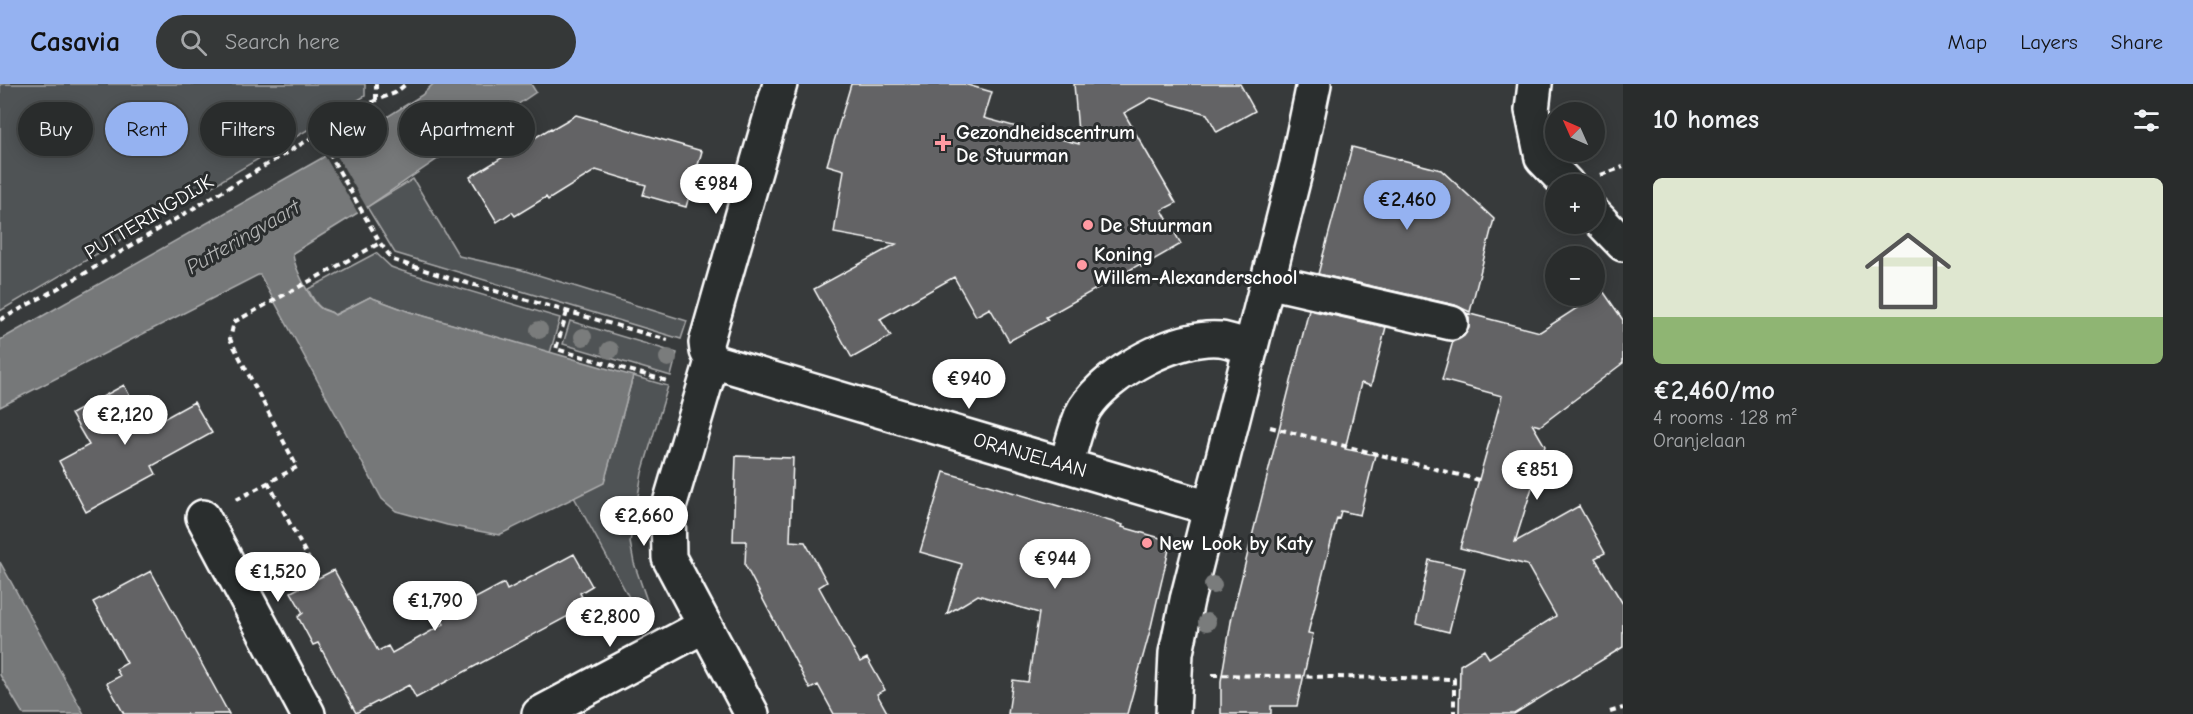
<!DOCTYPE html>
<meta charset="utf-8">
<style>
:root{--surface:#292c2c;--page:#353838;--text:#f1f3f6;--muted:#a5a7a9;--line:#454848;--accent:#95b2f1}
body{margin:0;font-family:"Comic Neue",sans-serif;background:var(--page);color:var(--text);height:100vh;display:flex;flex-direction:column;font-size:22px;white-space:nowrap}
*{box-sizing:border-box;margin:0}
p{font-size:20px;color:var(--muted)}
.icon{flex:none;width:33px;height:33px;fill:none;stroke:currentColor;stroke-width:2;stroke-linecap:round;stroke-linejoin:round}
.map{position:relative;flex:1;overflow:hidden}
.drawer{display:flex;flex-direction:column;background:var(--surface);width:570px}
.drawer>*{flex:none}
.banner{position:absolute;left:18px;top:18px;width:570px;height:54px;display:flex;gap:12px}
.needle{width:39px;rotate:315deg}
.buttons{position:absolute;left:1545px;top:18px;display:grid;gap:12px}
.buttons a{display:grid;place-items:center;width:60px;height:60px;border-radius:50%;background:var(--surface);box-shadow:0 3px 15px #0003,0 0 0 2px var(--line);font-size:30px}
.price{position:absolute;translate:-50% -51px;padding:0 14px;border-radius:21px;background:#fff;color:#222;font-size:20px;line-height:39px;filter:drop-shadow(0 2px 3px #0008)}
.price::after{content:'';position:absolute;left:50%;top:36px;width:18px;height:14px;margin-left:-9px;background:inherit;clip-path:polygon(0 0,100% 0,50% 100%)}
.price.active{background:var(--accent);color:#111}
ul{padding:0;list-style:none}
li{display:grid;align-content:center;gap:12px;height:318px;padding:0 30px}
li+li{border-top:2px solid var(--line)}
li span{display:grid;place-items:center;height:186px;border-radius:9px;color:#555}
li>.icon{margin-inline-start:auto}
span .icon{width:108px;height:108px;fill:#fffc;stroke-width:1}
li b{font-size:26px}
h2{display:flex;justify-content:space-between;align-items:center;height:72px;padding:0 30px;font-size:26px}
.tag{padding:0 21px;border-radius:27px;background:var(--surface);box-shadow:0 3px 15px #0003,0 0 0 2px var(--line);font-size:21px;line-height:54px}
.tag.active{background:var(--accent);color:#111}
header{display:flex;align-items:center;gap:36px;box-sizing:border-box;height:84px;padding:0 30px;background:var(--accent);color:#111}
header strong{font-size:28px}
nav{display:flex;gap:33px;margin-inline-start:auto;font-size:21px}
.search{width:420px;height:54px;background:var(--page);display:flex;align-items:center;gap:15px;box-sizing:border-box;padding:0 21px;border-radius:33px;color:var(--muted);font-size:22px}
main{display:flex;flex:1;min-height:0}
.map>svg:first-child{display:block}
.green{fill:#505354;stroke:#a8a9aa;stroke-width:1.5}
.water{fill:#767879;stroke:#adaeaf;stroke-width:1.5}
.pier{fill:#373a3b}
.building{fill:#636465;stroke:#fff;stroke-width:1.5}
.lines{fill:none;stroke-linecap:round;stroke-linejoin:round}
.minor-casing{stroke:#fff;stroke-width:38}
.path{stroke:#fff;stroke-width:4;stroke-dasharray:6 4.5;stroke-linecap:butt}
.minor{stroke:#2a2d2e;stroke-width:33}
.tree{fill:#7a7c7c}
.poi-dot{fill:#ff9aa2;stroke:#2a2d2e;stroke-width:2}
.labels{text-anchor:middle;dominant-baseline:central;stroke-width:6;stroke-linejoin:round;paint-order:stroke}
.poi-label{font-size:20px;font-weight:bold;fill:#fff;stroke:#2a2d2e;text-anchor:start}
.street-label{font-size:20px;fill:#fff;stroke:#2a2d2e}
.water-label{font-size:21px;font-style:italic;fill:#b4b5b5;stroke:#2a2d2e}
</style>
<header>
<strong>Casavia</strong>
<div class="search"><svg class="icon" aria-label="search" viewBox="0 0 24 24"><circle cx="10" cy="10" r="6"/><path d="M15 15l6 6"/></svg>Search here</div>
<nav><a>Map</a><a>Layers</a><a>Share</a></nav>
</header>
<main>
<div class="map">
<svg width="1623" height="630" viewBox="0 0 1623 630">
<rect width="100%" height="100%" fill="#373a3b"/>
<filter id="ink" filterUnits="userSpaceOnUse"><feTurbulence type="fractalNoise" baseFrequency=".0167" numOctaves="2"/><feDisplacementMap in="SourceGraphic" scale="12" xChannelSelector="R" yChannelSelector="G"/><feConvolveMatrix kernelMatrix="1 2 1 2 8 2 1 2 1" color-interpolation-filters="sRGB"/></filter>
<g filter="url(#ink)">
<!-- green -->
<path class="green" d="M 0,0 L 365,0 L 365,12 L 0,227 Z
M 413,95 L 459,172 L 522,186 L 687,237 L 681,255 L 395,169 L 367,123 Z
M 376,169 L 391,183 L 402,187 L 560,234 L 550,269 L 410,228 L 370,213 L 334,231 C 330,226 325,227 320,223 C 315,219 311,211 308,205 Z
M 570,237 L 677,269 L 671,292 L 563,260 Z
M 633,292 L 668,302 L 642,389 L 630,458 L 634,479 L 652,531 L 642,537 L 574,413 L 604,398 Z"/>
<!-- water -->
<path class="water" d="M 433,0 L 531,0 L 536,8 L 367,123 L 293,169 C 293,180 311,219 322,225 C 326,228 330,226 335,231 L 370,213 L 410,228 L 633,292 L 604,399 L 499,451 L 447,441 L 396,427 L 382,415 L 260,191 L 258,191 L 0,323 L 0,256 L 322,74 L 422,11 Z
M 0,478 L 84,630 L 23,630 L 0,591 Z"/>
<!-- pier -->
<path class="pier" d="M 332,63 L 368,126 L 359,131 L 323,69 Z"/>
<!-- building -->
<path class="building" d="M 851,0 L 964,0 L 992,8 L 984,34 L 1079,60 L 1074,0 L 1240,0 L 1255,27 L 1217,48 L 1207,30 L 1151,14 L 1124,29 L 1176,119 L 1162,126 L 1181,160 L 1141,183 L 1140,180 L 1046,233 L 1048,236 L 1009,257 L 990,224 L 976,232 L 954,193 L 880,235 L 891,252 L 852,274 L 814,205 L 896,160 L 834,149 L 844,86 L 827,81 Z
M 576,31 L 702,67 L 686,123 L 643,111 L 646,101 L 596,86 L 548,116 L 546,113 L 515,132 L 512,128 L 497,138 L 470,93 L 551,44 L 552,45 Z
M 1352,63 L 1441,86 L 1494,135 L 1470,228 L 1455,221 L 1318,190 Z
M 1603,207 L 1623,236 L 1623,279 L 1540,342 L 1532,340 L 1545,362 L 1515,458 L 1579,422 L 1605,469 L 1595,474 L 1623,520 L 1623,563 L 1514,630 L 1459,630 L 1460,581 L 1484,566 L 1489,574 L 1556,532 L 1527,481 L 1460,464 L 1502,312 L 1442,296 L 1453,257 L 1464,252 L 1469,244 L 1469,234 L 1466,229 L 1540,248 Z
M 1309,226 L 1386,243 L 1371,302 L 1361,299 L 1345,365 L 1375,371 L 1360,431 L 1341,427 L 1339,435 L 1337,434 L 1308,549 L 1313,550 L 1297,622 L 1271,622 L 1271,630 L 1221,630 L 1221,597 L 1232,532 Z
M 124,301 L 147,344 L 194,318 L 212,349 L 152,382 L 156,390 L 86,428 L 59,377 L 89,361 L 71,330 Z
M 736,372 L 793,374 L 790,457 L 805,458 L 827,498 L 819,503 L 860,578 L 867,574 L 885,606 L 877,610 L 888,630 L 834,630 L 818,601 L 810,605 L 745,481 L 746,457 L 733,457 Z
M 944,388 L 1123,441 L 1122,443 L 1171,457 L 1150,547 L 1127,630 L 1008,630 L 1013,596 L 1028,598 L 1039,529 L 978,511 L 947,530 L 962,480 L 920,468 Z
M 574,470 L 592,502 L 580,509 L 587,522 L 416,614 L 409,601 L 356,629 L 318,559 L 313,561 L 298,533 L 303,529 L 291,508 L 334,486 L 378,567 L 388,562 L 392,569 L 444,540 L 440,533 L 504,499 L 507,506 Z
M 1429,476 L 1465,484 L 1449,548 L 1416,540 Z
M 151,487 L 192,562 L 229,630 L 124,630 L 107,599 L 120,592 L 116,585 L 127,579 L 93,518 Z"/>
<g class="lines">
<!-- minor casing -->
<g class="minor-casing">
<path id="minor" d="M 1535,0 L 1532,26 L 1542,74 L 1567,100
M 1594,130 L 1623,160
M 1267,197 L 1451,239
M 712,277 L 1210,424
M 1066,381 C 1071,366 1077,337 1085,324 C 1108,288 1177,251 1220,255 C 1230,256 1241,261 1251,263
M 203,433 L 308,630
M 539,630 L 704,542
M 752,630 L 669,474 L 668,426 L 712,277 L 707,267 L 706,259 L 780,0
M 1173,630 L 1176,569 L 1187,516 L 1297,81 L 1314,0"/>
</g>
<!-- path -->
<path class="path" d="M 376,16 L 376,0
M 318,50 L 380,159 L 393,176 L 446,193 L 668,256
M 1601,91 L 1623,83
M 567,228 L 556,265 L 667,297
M 0,236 L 82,191 L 318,50 L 376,16 L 395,9 L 406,0
M 1270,343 L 1479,396
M 268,398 L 315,487 L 282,504
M 236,416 L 297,383 L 230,255 L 234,238 L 380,159
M 1212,591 L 1454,595 L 1454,630
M 1610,628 L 1623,624"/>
<!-- minor -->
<use href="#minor" class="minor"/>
</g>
<!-- trees -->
<g class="tree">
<circle cx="539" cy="246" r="9"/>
<circle cx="583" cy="253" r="9"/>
<circle cx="610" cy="266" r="9"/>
<circle cx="668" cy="274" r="9"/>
<circle cx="1213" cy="501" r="9"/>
<circle cx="1207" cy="538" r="9"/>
</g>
</g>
<!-- markers -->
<g class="poi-dot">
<path d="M940 50h6v6h6v6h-6v6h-6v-6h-6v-6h6z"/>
<circle cx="1088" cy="141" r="6"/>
<circle cx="1082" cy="181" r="6"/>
<circle cx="1147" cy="459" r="6"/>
</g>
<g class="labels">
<!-- poi labels -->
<g class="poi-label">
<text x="956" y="48">Gezondheidscentrum<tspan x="956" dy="23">De Stuurman</tspan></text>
<text x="1100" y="141">De Stuurman</text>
<text x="1094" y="170">Koning<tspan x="1094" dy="23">Willem-Alexanderschool</tspan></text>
<text x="1159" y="459">New Look by Katy</text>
</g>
<!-- street labels -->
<g class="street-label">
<text transform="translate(149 133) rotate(-31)">PUTTERINGDIJK</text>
<text transform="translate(1030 371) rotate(16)">ORANJELAAN</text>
</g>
<!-- water labels -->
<g class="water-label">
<text transform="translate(243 153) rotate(-30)">Putteringvaart</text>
</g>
</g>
</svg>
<div class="buttons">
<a><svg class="needle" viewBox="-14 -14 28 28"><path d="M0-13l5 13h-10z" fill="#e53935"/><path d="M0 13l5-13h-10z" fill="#a5a7a9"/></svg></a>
<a>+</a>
<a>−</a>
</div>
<b class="price" style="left:716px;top:131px">€984</b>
<b class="price active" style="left:1407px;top:147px">€2,460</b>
<b class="price" style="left:969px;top:326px">€940</b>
<b class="price" style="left:125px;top:362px">€2,120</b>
<b class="price" style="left:1537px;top:417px">€851</b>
<b class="price" style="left:644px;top:463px">€2,660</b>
<b class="price" style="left:1055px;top:506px">€944</b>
<b class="price" style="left:278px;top:519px">€1,520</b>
<b class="price" style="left:435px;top:548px">€1,790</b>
<b class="price" style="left:610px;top:564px">€2,800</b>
<div class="banner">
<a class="tag">Buy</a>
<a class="tag active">Rent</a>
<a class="tag">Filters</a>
<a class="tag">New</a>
<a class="tag">Apartment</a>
</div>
</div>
<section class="drawer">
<h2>10 homes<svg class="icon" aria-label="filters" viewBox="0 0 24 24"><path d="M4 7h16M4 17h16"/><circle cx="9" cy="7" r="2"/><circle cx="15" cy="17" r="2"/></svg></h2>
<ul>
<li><span style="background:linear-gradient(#dfe7d0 75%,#8fb573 0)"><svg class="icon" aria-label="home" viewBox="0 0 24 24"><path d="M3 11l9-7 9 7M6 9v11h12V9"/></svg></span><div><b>€2,460/mo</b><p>4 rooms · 128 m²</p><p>Oranjelaan</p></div></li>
</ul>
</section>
</main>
